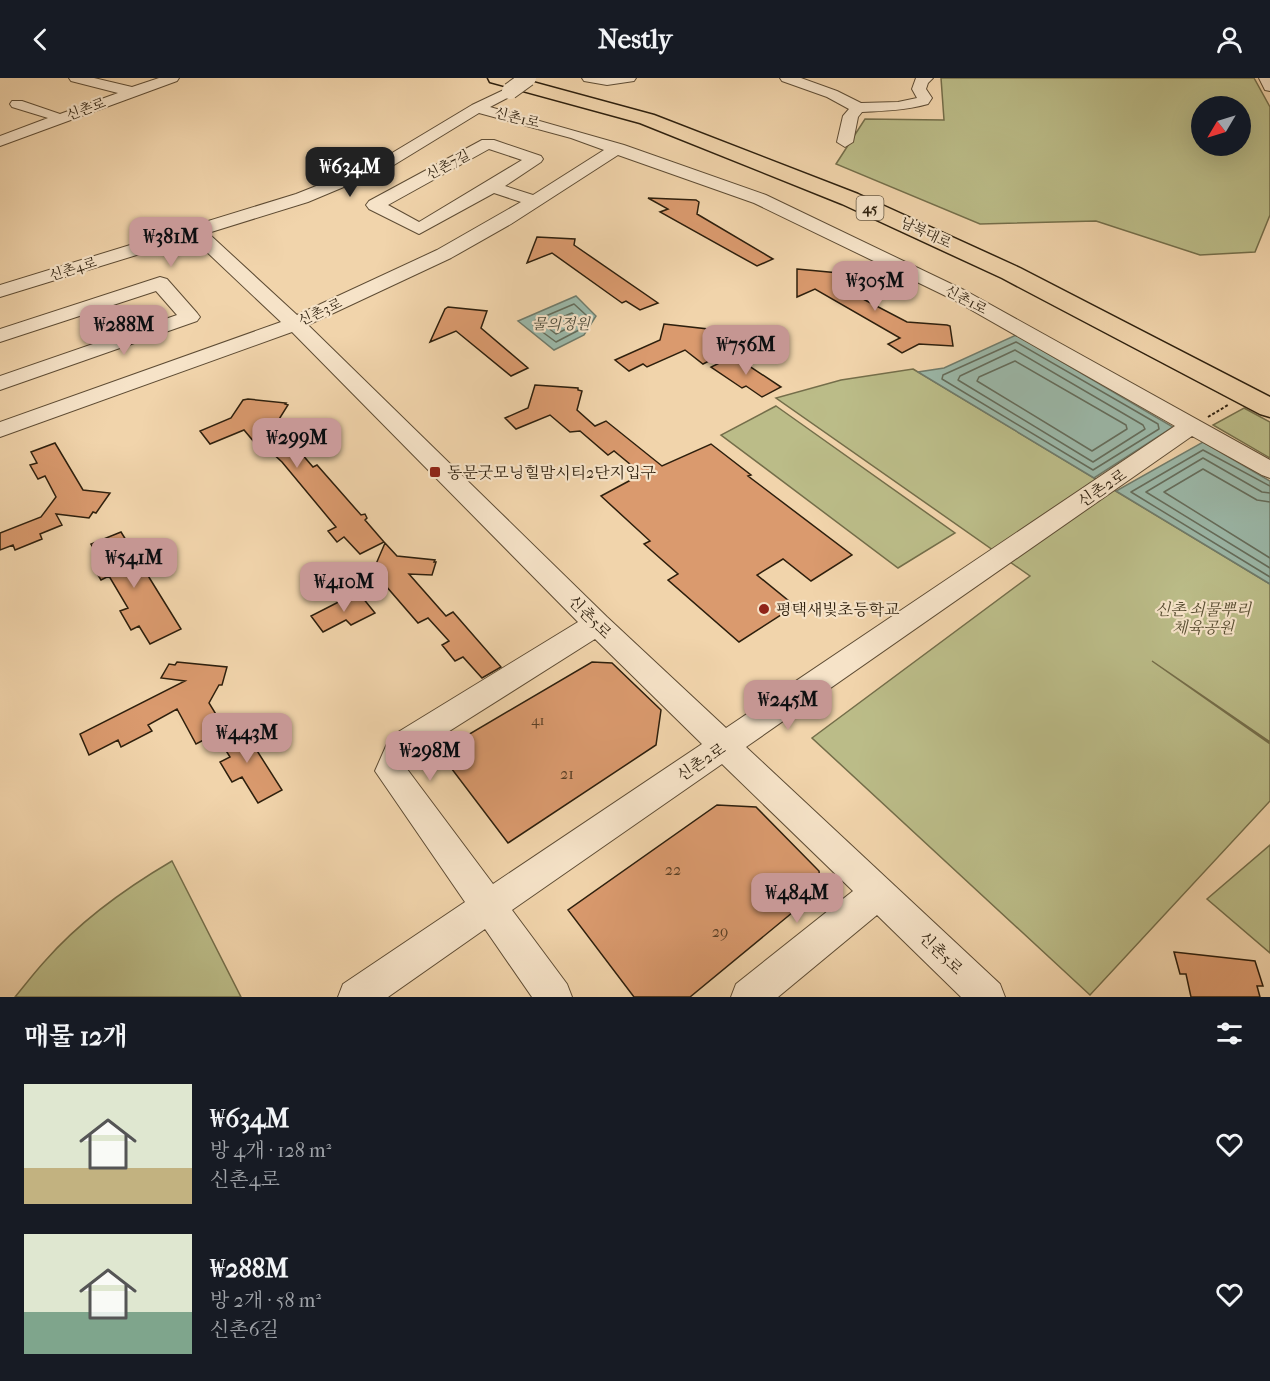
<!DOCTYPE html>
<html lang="ko">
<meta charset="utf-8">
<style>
:root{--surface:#171b24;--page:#242831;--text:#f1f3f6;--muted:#9ea1a6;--accent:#c59692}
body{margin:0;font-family:"IM FELL French Canon","Noto Serif KR",serif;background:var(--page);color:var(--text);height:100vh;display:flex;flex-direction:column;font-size:22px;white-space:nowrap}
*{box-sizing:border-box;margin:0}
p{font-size:20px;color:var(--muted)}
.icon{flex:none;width:33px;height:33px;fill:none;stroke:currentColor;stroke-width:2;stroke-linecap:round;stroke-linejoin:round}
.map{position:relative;height:919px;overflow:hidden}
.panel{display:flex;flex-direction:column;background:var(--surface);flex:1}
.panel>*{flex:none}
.needle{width:39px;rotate:232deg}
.controls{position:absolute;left:1191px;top:18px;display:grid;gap:12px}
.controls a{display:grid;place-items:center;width:60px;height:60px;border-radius:50%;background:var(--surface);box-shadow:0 6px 24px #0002;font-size:30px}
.price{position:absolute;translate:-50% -51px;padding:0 14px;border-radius:12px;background:var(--accent);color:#111;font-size:20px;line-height:39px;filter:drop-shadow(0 2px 3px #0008)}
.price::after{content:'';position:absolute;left:50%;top:36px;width:18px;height:14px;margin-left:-9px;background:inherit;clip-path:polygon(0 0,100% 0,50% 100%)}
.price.selected{background:#222;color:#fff}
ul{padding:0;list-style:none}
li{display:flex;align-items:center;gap:18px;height:150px;padding:0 24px}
li span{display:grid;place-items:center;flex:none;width:168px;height:120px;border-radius:0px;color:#555}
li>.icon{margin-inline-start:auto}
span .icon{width:72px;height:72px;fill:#fffc;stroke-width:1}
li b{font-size:26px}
h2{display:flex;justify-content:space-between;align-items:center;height:72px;padding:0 24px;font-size:26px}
header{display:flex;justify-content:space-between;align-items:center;height:78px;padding:0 24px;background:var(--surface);font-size:27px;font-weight:800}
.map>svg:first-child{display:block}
.green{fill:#bbbc88;stroke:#746e4a;stroke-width:1.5;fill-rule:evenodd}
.water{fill:#9bb8a9;stroke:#6f7b6b;stroke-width:1.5}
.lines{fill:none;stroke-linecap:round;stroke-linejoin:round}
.shore{stroke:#646c5b;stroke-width:1.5}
.building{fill:#da9a6e;stroke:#2d1f0d;stroke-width:1.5}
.minor-casing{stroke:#5e4c34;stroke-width:2}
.highway-casing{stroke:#2d1f0d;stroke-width:3}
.path{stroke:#2d1f0d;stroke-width:2;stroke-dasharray:3 2;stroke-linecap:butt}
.minor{fill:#f6e3c8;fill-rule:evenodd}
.highway{fill:#f1d4ab;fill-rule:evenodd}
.minor-bridge-casing{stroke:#5e4c34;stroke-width:18;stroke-linecap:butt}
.minor-bridge{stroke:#f6e3c8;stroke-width:16}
.poi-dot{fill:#8f2418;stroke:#f6e3c8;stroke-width:2}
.labels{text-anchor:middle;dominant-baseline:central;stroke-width:4.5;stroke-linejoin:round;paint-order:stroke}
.far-street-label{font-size:14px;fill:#2d1f0d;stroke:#f6e3c8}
.number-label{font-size:14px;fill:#583e25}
.shield{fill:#f6e3c8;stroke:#695a45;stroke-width:1.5}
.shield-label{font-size:15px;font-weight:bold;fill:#2d1f0d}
.far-water-label{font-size:15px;font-style:italic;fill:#4e4d3c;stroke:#f6e3c8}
.poi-label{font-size:16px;fill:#2d1f0d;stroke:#f6e3c8;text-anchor:start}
.street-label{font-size:16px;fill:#2d1f0d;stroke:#f6e3c8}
.park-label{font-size:16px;font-style:italic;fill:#584e32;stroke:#f6e3c8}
.near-number-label{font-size:16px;fill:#583e25}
</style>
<header><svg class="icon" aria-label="back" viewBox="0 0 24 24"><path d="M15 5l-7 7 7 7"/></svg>Nestly<svg class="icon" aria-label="person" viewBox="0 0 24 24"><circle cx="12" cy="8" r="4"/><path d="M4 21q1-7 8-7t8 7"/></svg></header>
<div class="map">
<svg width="1270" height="919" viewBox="0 0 1270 919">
<rect width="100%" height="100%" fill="#f1d4ab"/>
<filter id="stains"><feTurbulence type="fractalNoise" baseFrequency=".00333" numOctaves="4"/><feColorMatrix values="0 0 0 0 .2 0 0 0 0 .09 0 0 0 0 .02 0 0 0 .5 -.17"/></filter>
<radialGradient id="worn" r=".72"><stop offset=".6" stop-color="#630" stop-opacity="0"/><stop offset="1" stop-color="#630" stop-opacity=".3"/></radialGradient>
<!-- green -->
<path class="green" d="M 941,0 L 1254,0 L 1270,29 L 1270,137 L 1255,174 L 1200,177 L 1096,143 L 980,146 L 836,86 L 865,41 L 944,42 ZM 1202,28 L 1240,28 L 1240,68 L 1202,68 Z
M 913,291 L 1270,506 L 1270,664 L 1152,583 L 1270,666 L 1270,723 L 1090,917 L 812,660 L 1030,498 L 776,320 L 841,302 Z
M 776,328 L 955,455 L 898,490 L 721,357 Z
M 1244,330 L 1270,344 L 1270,380 L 1213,347 Z
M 1270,767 L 1270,875 L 1207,821 Z
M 172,783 L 241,919 L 15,919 C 25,907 34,895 45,883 C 80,843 126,810 172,783 Z"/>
<!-- water -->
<path class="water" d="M 576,218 L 596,238 L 584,257 L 554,272 L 518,243 Z
M 1016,257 L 1173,349 L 1094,400 L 918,294 L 944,290 Z
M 1203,364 L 1270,403 L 1270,506 L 1116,413 Z"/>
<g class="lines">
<!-- shore -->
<path class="shore" d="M 574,226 L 586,237 L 587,241 L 579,252 L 556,264 L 533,247 L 534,243 Z
M 572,235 L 578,240 L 574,247 L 556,256 L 547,249 L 548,245 Z
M 1016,264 L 1158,346 L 1159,351 L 1093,392 L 942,301 L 943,297 Z
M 1015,272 L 1143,347 L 1145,351 L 1093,384 L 958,302 L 960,298 Z
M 1015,283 L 1126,347 L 1127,351 L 1092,373 L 977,303 L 979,299 Z
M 1270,408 L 1203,372 L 1131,414 L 1270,499
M 1270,415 L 1262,414 L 1203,380 L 1146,414 L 1270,490
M 1270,424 L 1257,422 L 1203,391 L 1164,414 L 1270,480"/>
</g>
<!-- building -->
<path class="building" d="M 648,120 L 696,122 L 699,124 L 697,136 L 773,181 L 757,188 L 660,134 L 668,131 Z
M 537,159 L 575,161 L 574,167 L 658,225 L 640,232 L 626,223 L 622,225 L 552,175 L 527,185 Z
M 797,191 L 839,195 L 840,209 L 907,244 L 947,247 L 950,248 L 953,268 L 919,266 L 902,275 L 888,266 L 900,260 L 815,211 L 797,219 Z
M 448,229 L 487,233 L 481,250 L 528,290 L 511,298 L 456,253 L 430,264 L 445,231 Z
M 664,246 L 708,251 L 705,271 L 717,279 L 703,286 L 685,272 L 647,289 L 643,286 L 629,293 L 615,282 L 660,262 Z
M 734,278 L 781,309 L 762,319 L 746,308 L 742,310 L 711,289 Z
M 535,307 L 578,310 L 578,312 L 582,313 L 577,332 L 595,348 L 606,343 L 662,388 L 711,366 L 751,397 L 748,398 L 852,477 L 811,503 L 783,481 L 757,497 L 795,528 L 739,564 L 668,502 L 678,496 L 644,466 L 650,463 L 601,418 L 642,396 L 614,373 L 608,377 L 580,353 L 570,354 L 550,337 L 516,351 L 505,340 L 528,330 Z
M 248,321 L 286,325 L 285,326 L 288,327 L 276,346 L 313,389 L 317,387 L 361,437 L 365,436 L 367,440 L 365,442 L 384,464 L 360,476 L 344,459 L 337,464 L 328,453 L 336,449 L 282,384 L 271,374 L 265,377 L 244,352 L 210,366 L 200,353 L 231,340 L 243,322 Z
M 55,365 L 83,412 L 110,415 L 96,435 L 93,434 L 89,440 L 56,436 L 62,447 L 40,456 L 42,461 L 15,472 L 13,467 L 0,472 L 0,455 L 41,439 L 56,419 L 45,398 L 38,401 L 30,387 L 37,385 L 31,374 Z
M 121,454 L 181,551 L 150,566 L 139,548 L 131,552 L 120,533 L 128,530 L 109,498 L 101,502 L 93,489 L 102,485 L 91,466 Z
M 385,465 L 397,478 L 435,482 L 434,484 L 436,484 L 432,497 L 409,496 L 446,538 L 453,534 L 501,589 L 482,600 L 463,579 L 455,583 L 442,567 L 449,563 L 428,540 L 418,545 L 373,493 Z
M 358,514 L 375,535 L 351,547 L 346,542 L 323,554 L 311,538 Z
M 177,584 L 227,589 L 222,607 L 219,607 L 209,625 L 225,651 L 196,666 L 177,631 L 148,647 L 152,653 L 121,669 L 118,662 L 89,677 L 80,656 L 185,603 L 161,600 L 169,586 L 175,587 Z
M 592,584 L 612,585 L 661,632 L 656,667 L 508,765 L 439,674 Z
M 240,646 L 282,712 L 258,725 L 242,699 L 232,704 L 220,684 L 230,679 L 217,658 Z
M 717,727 L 756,729 L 819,793 L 821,811 L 690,919 L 634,919 L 568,832 Z
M 1174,874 L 1255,883 L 1263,908 L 1257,908 L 1260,919 L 1191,919 L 1186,896 L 1180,896 Z"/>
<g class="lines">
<!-- minor casing -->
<g class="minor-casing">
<path id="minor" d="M 69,0 L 94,0 L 132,9 L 159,0 L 179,0 L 177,3 L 0,68 L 0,58 L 48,40 L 12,29 L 10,26 L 12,23 L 22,23 L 60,36 L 118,15 L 71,3 Z
M 582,0 L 636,0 L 634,3 L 607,7 L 584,3 Z
M 780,0 L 801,0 L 837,13 L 861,25 L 898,24 L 917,20 L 912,11 L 916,0 L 933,0 L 928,5 L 926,11 L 932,20 L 928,26 C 906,32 885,33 862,34 L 858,39 L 853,64 L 845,69 L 837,64 L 843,38 L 849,31 L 827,19 L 782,3 Z
M 1259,0 L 1270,0 L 1270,13 L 1265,12 Z
M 510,9 L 515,10 L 517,13 L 515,16 L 490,29 L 624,67 L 766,117 L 966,213 L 1270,382 L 1270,400 L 1262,397 L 1192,358 L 746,669 L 1000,906 L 1005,919 L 961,919 L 877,837 L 778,919 L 731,919 L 736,906 L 853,813 L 722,686 L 512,832 L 567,906 L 572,919 L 532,919 L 485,851 L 388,919 L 338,919 L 343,906 L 465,824 L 375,693 L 390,659 L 578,544 L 292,254 L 0,359 L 0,344 L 281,244 L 192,160 L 0,219 L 0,207 L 296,116 L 377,84 L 472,27 ZM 479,35 L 571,60 L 604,72 L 533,117 L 505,108 L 541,84 L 543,81 L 541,78 L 494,62 L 482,62 L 369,123 L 366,127 L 369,131 L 419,156 L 494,115 L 521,124 L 437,172 L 297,237 L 208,155 L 308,124 L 389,90 ZM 489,71 L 522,82 L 419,144 L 388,127 ZM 618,77 L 754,125 L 952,221 L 1175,348 L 726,650 L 607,539 L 308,247 L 451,180 L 511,146 ZM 595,561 L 702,666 L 493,806 L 407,691 L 413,676 Z
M 160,199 L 167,201 L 197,235 L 200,239 L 197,243 L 0,312 L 0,298 L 177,237 L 156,213 L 0,264 L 0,251 Z"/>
</g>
<!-- highway casing -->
<g class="highway-casing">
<path id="highway" d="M 488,0 L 518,0 L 654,37 L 858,116 L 1020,190 L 1270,319 L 1270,339 L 1260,336 L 1002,200 L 842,126 L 640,45 L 490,4 Z"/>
</g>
<!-- path -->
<path class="path" d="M 1208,339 L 1228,327"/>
<!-- minor -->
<use href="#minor" class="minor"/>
<!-- highway -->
<use href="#highway" class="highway"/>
<!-- minor-bridge casing -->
<g class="minor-bridge-casing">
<path id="minor-bridge" d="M 510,13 L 528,0"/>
</g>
<!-- minor-bridge -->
<use href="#minor-bridge" class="minor-bridge"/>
</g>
<!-- markers -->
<g class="poi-dot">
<rect x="429" y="388" width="12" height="12" rx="3"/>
<circle cx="764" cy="531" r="6"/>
</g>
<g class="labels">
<!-- far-street labels -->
<g class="far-street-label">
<text transform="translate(86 31) rotate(-20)">신촌로</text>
<text transform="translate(517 40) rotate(14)">신촌1로</text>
<text transform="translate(448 87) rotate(-28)">신촌7길</text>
<text transform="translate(926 155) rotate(25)">남북대로</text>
<text transform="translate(73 191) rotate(-17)">신촌4로</text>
<text transform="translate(966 222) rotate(28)">신촌1로</text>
<text transform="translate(320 234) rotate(-25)">신촌3로</text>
</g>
<!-- number labels -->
<g class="number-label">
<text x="538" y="642">41</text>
</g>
<!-- shield labels -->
<rect class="shield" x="856.5" y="118" width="27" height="24" rx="4.5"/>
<g class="shield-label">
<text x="870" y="130">45</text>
</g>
<!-- far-water labels -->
<g class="far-water-label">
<text x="561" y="246">물의정원</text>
</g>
<!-- poi labels -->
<g class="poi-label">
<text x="447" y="394">동문굿모닝힐맘시티2단지입구</text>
<text x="776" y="531">평택새빛초등학교</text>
</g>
<!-- street labels -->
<g class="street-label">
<text transform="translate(1102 410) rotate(-34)">신촌2로</text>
<text transform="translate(590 539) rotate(45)">신촌5로</text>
<text transform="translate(701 684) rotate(-34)">신촌2로</text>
<text transform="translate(941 875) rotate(44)">신촌5로</text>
</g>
<!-- park labels -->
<g class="park-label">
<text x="1203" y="531">신촌 쇠물뿌리<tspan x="1203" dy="18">체육공원</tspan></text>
</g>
<!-- near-number labels -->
<g class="near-number-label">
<text x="567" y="695">21</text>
<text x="673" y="791">22</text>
<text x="720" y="853">29</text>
</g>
</g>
<rect width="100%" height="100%" filter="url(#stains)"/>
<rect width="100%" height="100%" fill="url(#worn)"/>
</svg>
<div class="controls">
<a><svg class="needle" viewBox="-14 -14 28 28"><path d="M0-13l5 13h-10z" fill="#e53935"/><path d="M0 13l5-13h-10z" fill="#9ea1a6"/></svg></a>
</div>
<b class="price selected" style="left:350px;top:120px">₩634M</b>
<b class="price" style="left:171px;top:190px">₩381M</b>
<b class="price" style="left:875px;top:234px">₩305M</b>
<b class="price" style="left:124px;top:278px">₩288M</b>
<b class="price" style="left:746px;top:298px">₩756M</b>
<b class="price" style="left:297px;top:391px">₩299M</b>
<b class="price" style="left:134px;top:511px">₩541M</b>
<b class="price" style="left:344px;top:535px">₩410M</b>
<b class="price" style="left:788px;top:653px">₩245M</b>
<b class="price" style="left:247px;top:686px">₩443M</b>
<b class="price" style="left:430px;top:704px">₩298M</b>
<b class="price" style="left:797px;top:846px">₩484M</b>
</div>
<section class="panel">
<h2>매물 12개<svg class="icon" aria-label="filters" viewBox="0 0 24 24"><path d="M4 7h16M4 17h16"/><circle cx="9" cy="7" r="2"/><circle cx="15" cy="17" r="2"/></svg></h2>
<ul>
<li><span style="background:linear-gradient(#dfe7d0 70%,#c2b280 0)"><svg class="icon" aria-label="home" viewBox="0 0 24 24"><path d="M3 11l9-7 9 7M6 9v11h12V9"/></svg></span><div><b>₩634M</b><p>방 4개 · 128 m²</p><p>신촌4로</p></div><svg class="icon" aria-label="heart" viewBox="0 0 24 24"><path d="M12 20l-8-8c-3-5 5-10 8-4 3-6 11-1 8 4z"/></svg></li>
<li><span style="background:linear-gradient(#dfe7d0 65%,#7fa58c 0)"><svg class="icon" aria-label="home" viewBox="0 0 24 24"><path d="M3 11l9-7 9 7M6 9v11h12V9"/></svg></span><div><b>₩288M</b><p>방 2개 · 58 m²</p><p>신촌6길</p></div><svg class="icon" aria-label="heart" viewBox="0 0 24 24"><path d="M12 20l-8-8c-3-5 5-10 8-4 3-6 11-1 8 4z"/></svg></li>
</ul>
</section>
